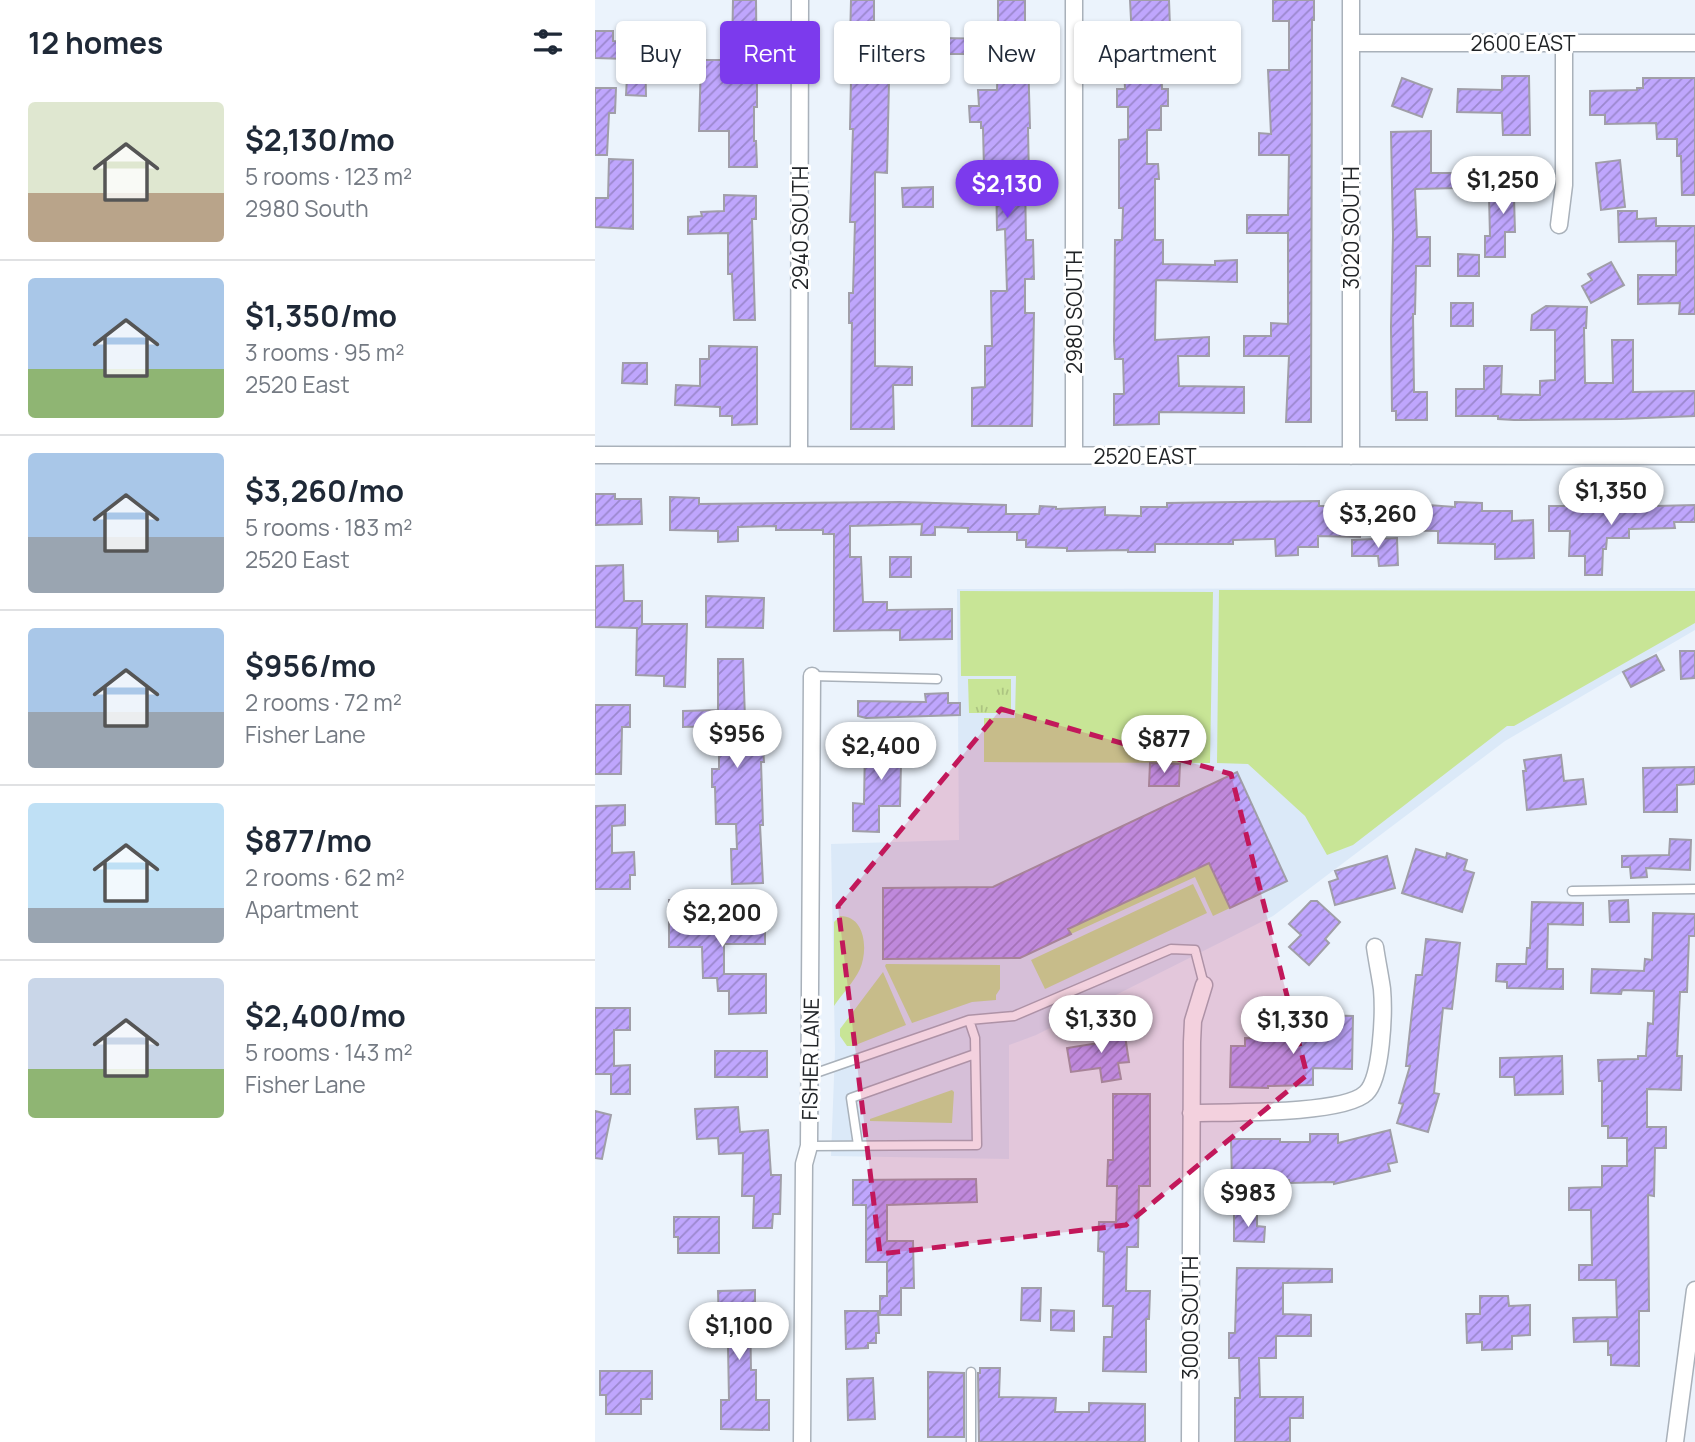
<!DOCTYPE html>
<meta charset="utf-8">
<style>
:root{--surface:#fff;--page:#f2f2f3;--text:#1f2937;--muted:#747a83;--line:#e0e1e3;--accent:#7c3aed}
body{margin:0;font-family:Manrope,sans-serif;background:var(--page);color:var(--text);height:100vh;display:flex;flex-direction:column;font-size:26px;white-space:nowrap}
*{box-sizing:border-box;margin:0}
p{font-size:23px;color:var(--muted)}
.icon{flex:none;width:38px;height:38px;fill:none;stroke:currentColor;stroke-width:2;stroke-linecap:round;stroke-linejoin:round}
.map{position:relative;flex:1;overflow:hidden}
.sheet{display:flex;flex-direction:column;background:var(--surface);width:595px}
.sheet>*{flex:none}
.top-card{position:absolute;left:21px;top:21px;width:665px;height:63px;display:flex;gap:14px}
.price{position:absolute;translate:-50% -60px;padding:0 16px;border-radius:24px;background:#fff;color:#222;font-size:23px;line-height:46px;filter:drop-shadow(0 2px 4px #0008)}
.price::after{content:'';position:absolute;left:50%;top:42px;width:21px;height:16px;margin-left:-10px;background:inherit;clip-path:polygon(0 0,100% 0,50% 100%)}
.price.current{background:var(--accent);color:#fff}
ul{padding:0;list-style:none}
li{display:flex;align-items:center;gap:21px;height:175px;padding:0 28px}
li+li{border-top:2px solid var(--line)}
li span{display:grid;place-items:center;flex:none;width:196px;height:140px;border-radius:7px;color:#555}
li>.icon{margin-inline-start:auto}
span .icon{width:84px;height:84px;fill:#fffc;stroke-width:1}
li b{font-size:30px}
h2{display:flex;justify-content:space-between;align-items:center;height:84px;padding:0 28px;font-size:30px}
.chip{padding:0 24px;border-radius:7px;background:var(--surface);box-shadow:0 2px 5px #0004;font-size:24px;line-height:63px}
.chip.current{background:var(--accent);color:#fff}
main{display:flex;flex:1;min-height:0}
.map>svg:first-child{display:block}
.built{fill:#dbe9f8}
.green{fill:#c8e596}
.park{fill:url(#park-tufts)}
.building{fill:url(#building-hatch);stroke:#a09ea8;stroke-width:2}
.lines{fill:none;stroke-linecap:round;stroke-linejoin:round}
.service-casing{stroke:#a9b1ba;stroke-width:11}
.minor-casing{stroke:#a9b1ba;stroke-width:19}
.service{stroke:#fff;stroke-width:8}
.minor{stroke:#fff;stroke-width:16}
.marked{fill:#c2185b;fill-opacity:0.2;stroke:#c2185b;stroke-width:5;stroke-dasharray:14 9;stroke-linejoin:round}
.labels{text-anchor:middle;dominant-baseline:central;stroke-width:6;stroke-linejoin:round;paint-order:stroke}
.street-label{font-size:21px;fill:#212427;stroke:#fff}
</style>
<main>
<section class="sheet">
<h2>12 homes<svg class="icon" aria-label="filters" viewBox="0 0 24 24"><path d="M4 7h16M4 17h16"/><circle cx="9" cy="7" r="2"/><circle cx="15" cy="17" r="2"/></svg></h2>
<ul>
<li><span style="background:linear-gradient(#dfe7d0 65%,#b9a48a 0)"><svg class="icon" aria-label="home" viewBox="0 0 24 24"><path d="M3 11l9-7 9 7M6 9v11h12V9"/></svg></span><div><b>$2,130/mo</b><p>5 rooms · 123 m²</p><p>2980 South</p></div></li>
<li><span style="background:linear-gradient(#a9c7e8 65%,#8fb573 0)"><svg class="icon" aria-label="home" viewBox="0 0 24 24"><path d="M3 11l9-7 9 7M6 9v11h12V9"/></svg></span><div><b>$1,350/mo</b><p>3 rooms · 95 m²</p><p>2520 East</p></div></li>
<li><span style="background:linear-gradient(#a9c7e8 60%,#9aa5b1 0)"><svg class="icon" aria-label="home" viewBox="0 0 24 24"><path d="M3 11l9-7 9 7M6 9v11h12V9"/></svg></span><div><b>$3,260/mo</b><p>5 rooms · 183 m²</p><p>2520 East</p></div></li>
<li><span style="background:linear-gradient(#a9c7e8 60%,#9aa5b1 0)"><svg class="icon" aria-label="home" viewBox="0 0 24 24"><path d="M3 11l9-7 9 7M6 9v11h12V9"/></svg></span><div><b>$956/mo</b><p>2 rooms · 72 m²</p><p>Fisher Lane</p></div></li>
<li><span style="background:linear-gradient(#bfe0f5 75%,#9aa5b1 0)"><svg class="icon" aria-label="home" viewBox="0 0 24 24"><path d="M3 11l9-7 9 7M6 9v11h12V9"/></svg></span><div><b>$877/mo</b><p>2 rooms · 62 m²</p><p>Apartment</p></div></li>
<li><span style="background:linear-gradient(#c9d6e8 65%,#8fb573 0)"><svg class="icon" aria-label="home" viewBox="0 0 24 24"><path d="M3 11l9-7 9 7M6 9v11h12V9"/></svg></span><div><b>$2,400/mo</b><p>5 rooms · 143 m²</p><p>Fisher Lane</p></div></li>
</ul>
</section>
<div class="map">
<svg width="1100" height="1442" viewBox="0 0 1100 1442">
<defs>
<pattern id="park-tufts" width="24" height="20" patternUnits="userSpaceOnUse" patternTransform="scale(1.75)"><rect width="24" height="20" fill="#c8e596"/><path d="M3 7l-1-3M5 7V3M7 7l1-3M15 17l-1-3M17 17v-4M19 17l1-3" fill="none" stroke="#acc481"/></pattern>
<pattern id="building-hatch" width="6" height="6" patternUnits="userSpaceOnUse" patternTransform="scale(1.75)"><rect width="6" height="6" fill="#bfa6fd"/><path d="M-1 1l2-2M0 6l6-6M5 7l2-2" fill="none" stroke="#9b87cd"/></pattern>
</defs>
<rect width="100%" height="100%" fill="#ebf3fc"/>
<!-- built -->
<path class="built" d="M 1100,588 L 1100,630 L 910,741 L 678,916 L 441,1035 L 414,1045 L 414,1159 L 236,1156 L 240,1051 L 236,844 L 364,840 L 362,589 Z"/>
<!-- green -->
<path class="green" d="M 624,590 L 1100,591 L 1100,623 L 919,726 L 912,726 L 758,845 L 732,855 L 710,816 L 653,764 L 622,763 Z
M 365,591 L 618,592 L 615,763 L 389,762 L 389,718 L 420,718 L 421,676 L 366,676 Z
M 614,863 L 635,908 L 618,916 L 600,877 L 476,934 L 473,929 Z
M 598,884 L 612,913 L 450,989 L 436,960 Z
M 245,916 C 271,916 273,951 265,969 C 259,982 247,994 239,1006 L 239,922 Z
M 291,964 L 405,965 L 405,989 L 401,995 L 401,1000 L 377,1002 L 317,1023 L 290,966 Z
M 288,972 L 311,1025 L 258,1046 L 252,1046 L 245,1036 L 245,1029 Z
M 357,1090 L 359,1092 L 357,1123 L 275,1121 L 275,1119 Z"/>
<!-- park -->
<path class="park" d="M 373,679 L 416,679 L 416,713 L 374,713 Z"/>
<!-- building -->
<path class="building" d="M 138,0 L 161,0 L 162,89 L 162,107 L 159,107 L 159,141 L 161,141 L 162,167 L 134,167 L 134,131 L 104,131 L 106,60 L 131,60 L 130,54 L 137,53 Z
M 256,0 L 279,0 L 279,21 L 276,21 L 278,62 L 338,58 L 338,79 L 294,80 L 292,173 L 280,172 L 280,366 L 317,367 L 317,385 L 298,385 L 299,429 L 256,429 L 257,323 L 254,323 L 254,293 L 258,293 L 260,222 L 255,222 L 258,129 L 255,129 L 256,80 L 254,80 L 253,44 L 255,44 Z
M 403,0 L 430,0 L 430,27 L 426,27 L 426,55 L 433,55 L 435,128 L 433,128 L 434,179 L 430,179 L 431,240 L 438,240 L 439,279 L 430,279 L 430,313 L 439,313 L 437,426 L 377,426 L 377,388 L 390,387 L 390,346 L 397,346 L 396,291 L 412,291 L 410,229 L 402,230 L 401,169 L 389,170 L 388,128 L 386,128 L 386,122 L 375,122 L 374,106 L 384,106 L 383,90 L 402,90 L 403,61 L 389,61 L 390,54 L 347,54 L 346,38 L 403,39 Z
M 535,0 L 574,0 L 575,28 L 565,28 L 567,89 L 573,89 L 573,106 L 566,106 L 566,130 L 552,130 L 552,164 L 563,164 L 564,179 L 560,179 L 560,240 L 568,240 L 568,264 L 620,265 L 620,261 L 642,260 L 642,282 L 561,280 L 560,340 L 614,337 L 614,356 L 583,356 L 584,386 L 649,387 L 649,413 L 564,412 L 564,424 L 519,425 L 519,394 L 529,394 L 528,359 L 520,359 L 519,341 L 520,240 L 527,240 L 528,208 L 524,208 L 524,140 L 533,139 L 533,107 L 522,107 L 522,89 L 530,89 L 528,40 L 537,39 Z
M 678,0 L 719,0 L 719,20 L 717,20 L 716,422 L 691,422 L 694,356 L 649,356 L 649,336 L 676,336 L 676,323 L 693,324 L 693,233 L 652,233 L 652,215 L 693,215 L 694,155 L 664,155 L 664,133 L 676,134 L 673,70 L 694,70 L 694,21 L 678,21 Z
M 0,31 L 18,31 L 18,41 L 50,42 L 51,96 L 31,95 L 33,59 L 0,58 Z
M 907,76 L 934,76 L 935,135 L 908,135 L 907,113 L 862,112 L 863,89 L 907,90 Z
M 807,78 L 837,89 L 827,117 L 797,106 Z
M 1048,78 L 1100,78 L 1100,195 L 1087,195 L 1086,156 L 1082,156 L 1082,139 L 1062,139 L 1061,123 L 1010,124 L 1010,115 L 995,115 L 995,91 L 1042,90 L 1042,88 L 1048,88 Z
M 0,88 L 21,88 L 20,113 L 14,113 L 12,155 L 0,155 Z
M 836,131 L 836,173 L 863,173 L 863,188 L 820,189 L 822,237 L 835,237 L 835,266 L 821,266 L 820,314 L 818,314 L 819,392 L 832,392 L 832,420 L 801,420 L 801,411 L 797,411 L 796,327 L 798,236 L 796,132 Z
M 14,159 L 38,160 L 38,229 L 0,227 L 0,198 L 13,198 Z
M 1025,160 L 1030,207 L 1006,210 L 1001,163 Z
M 908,177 L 928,177 L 929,196 L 919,197 L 920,232 L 910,232 L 910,257 L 890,257 L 890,236 L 895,236 L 894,196 L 909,196 Z
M 338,187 L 338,207 L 308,207 L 307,188 Z
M 129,195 L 161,196 L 161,219 L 157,219 L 160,320 L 139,320 L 137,274 L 133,274 L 133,233 L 93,234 L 93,217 L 107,216 L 106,212 L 129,211 Z
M 1023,211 L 1042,211 L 1042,219 L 1061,218 L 1061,226 L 1100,226 L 1100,314 L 1084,314 L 1085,303 L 1043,304 L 1043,275 L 1081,275 L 1081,241 L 1024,242 Z
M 863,254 L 884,255 L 884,276 L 863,276 Z
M 1016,262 L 1029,285 L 996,303 L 987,286 L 997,280 L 993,274 Z
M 856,303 L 878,303 L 878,326 L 856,326 Z
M 951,306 L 992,307 L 991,328 L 989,328 L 990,383 L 1018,383 L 1017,340 L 1038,340 L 1038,392 L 1100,391 L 1100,416 L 1026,419 L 919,420 L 903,419 L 903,416 L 861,416 L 861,389 L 889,389 L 889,366 L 907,366 L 906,394 L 945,395 L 945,381 L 960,380 L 960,330 L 936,330 L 937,315 Z
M 114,346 L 162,347 L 162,424 L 137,425 L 137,416 L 125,416 L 125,407 L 80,405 L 81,385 L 105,386 L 105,359 L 114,359 Z
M 28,363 L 52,363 L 52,384 L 27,383 Z
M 0,494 L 20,494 L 20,499 L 46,499 L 47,524 L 0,525 Z
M 75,497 L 104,498 L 104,504 L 305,502 L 411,505 L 411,514 L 444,514 L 445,506 L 461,507 L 461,509 L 510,507 L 510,515 L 546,516 L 546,507 L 572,507 L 572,503 L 724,501 L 724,506 L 765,506 L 765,537 L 723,536 L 723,547 L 703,547 L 703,555 L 681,556 L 680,539 L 638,540 L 638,544 L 560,544 L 560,552 L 533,552 L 533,550 L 472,551 L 472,548 L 431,547 L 431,540 L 422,540 L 422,532 L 373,532 L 373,528 L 340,527 L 340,535 L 326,535 L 327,524 L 255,526 L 255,557 L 266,557 L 268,602 L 292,602 L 292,610 L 357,609 L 357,639 L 305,640 L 305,630 L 239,631 L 239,534 L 228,534 L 228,530 L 181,530 L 181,526 L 143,527 L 143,541 L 123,542 L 123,531 L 75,530 Z
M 860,502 L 887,503 L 887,511 L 917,511 L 917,521 L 938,520 L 939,558 L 900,559 L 900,544 L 843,543 L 843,531 L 793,530 L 793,511 L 807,511 L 807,503 L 860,507 Z
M 1100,505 L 1100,522 L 1079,522 L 1080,528 L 1034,529 L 1034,538 L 1012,538 L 1011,549 L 1008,549 L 1007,575 L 990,575 L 990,556 L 974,556 L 975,531 L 954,531 L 954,506 L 980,506 L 980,508 Z
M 802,538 L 803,565 L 784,566 L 783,556 L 757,556 L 757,540 Z
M 295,557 L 316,557 L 316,577 L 295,577 Z
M 28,565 L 29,601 L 47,601 L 47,624 L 92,624 L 90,687 L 69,686 L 69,676 L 41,675 L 42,628 L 0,627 L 0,566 Z
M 111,596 L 169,598 L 168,628 L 111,627 Z
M 1085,651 L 1100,651 L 1100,678 L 1086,679 Z
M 1061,655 L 1069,670 L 1036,687 L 1028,672 Z
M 123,659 L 148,659 L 150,719 L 166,719 L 169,762 L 166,762 L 168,825 L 165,825 L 168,883 L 137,884 L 136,849 L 142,849 L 141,824 L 121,824 L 120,787 L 117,787 L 117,769 L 124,769 L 124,726 L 88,727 L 88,711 L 123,710 Z
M 353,693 L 353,703 L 365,703 L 365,715 L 271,718 L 263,716 L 263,701 L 331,702 L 330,694 Z
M 0,705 L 35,705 L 35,727 L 27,727 L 26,774 L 0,774 Z
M 270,743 L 320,743 L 320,763 L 306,763 L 305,806 L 284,806 L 284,832 L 258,831 L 258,803 L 269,804 Z
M 966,755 L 969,781 L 988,779 L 991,804 L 932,810 L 928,771 L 931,771 L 929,760 Z
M 555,763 L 585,764 L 584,786 L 554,786 Z
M 1100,767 L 1100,784 L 1082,785 L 1082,812 L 1049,812 L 1048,768 Z
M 642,772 L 692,881 L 635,908 L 614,863 L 473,929 L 476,934 L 425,958 L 288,959 L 288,888 L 398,887 Z
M 30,805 L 30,825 L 17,826 L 17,853 L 39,852 L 40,875 L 35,875 L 35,889 L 0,889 L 0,806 Z
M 1075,839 L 1096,840 L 1095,870 L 1051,868 L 1052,877 L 1036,878 L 1035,867 L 1027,867 L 1027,856 L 1074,855 Z
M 821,849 L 851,858 L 852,853 L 872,860 L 869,870 L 879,873 L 867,912 L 807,893 Z
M 792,856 L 800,888 L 740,905 L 734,882 L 743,879 L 740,871 Z
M 74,900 L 106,900 L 107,911 L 170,912 L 170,944 L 129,944 L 129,974 L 171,974 L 171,1013 L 134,1014 L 134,991 L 123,991 L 122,978 L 108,978 L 107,947 L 74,947 Z
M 1033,900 L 1034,922 L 1015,922 L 1014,901 Z
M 716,901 L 722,901 L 745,922 L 730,939 L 734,943 L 714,965 L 694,947 L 706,935 L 694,924 Z
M 937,902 L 988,903 L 988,925 L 953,924 L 952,969 L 968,969 L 968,989 L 912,988 L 912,982 L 901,981 L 902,964 L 931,964 L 932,948 L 935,948 Z
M 1058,913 L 1100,914 L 1100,936 L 1094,936 L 1092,992 L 1085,992 L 1082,1056 L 1087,1056 L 1086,1090 L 1052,1089 L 1052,1127 L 1071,1127 L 1071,1148 L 1060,1148 L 1059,1196 L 1053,1195 L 1054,1311 L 1044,1311 L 1044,1366 L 1016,1365 L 1016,1355 L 1013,1355 L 1013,1341 L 979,1342 L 978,1318 L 1022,1317 L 1021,1280 L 984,1280 L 984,1265 L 997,1265 L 996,1210 L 974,1210 L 974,1188 L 1007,1187 L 1007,1166 L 1032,1166 L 1032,1138 L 1013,1138 L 1013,1126 L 1007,1126 L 1007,1081 L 1004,1081 L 1003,1060 L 1043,1059 L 1043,1056 L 1051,1056 L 1053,1023 L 1058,1024 L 1059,991 L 1027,990 L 1026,994 L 996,993 L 997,969 L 1049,971 L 1050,959 L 1057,960 Z
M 831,939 L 865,943 L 857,1009 L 848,1008 L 839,1093 L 844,1094 L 833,1132 L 802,1123 L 808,1104 L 804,1103 L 815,1066 L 811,1066 L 821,975 L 827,975 Z
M 0,1008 L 35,1008 L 35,1030 L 19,1030 L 19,1066 L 35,1065 L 35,1094 L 16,1094 L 16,1074 L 0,1074 Z
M 725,1015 L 758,1016 L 757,1069 L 718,1068 L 718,1085 L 673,1086 L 673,1088 L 635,1087 L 636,1046 L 650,1046 L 650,1038 L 680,1039 L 680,1035 L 725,1034 Z
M 529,1029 L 534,1062 L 523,1063 L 526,1079 L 507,1082 L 505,1068 L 476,1072 L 472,1048 L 504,1043 L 502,1034 Z
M 120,1051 L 172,1051 L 172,1077 L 120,1077 Z
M 967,1056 L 968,1094 L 920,1095 L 919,1077 L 905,1077 L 905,1058 Z
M 518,1094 L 555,1094 L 555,1186 L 544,1186 L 543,1247 L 532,1247 L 531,1291 L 555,1291 L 554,1319 L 551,1319 L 551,1372 L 508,1371 L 509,1337 L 517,1337 L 518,1306 L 508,1306 L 509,1252 L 503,1251 L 504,1222 L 521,1222 L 522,1186 L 512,1186 L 513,1160 L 518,1160 Z
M 143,1107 L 145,1132 L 173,1130 L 176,1175 L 186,1175 L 185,1214 L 178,1214 L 177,1228 L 158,1228 L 159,1196 L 147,1196 L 148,1153 L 124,1154 L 123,1138 L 102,1139 L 100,1109 Z
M 0,1111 L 16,1115 L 7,1159 L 0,1158 Z
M 795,1130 L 802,1162 L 793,1164 L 795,1171 L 739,1184 L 739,1182 L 694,1183 L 694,1180 L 637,1181 L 636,1139 L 685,1139 L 685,1142 L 715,1142 L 715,1134 L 743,1134 L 743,1143 Z
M 381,1179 L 382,1202 L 292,1205 L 292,1241 L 318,1241 L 319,1288 L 306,1288 L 306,1315 L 285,1315 L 285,1296 L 292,1296 L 292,1262 L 271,1262 L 271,1205 L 258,1205 L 258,1180 Z
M 639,1214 L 662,1214 L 662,1226 L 670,1227 L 669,1242 L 639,1241 Z
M 79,1217 L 124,1217 L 124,1253 L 83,1253 L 83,1237 L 79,1237 Z
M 642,1268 L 737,1269 L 737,1282 L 688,1283 L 688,1314 L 716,1315 L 716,1336 L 681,1336 L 681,1358 L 664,1358 L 665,1397 L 708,1397 L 708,1418 L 695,1418 L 695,1442 L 640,1442 L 640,1398 L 645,1398 L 644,1358 L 634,1358 L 634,1333 L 640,1333 Z
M 427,1288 L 446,1288 L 445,1321 L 426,1320 Z
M 160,1290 L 160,1311 L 155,1311 L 156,1370 L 161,1370 L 161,1400 L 174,1400 L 174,1430 L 126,1429 L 126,1400 L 134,1400 L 133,1346 L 113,1347 L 112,1326 L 124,1326 L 123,1291 Z
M 885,1296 L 913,1296 L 914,1306 L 935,1305 L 935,1335 L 917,1336 L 917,1349 L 887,1350 L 887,1342 L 872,1343 L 871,1314 L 885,1314 Z
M 456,1310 L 479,1311 L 479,1331 L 456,1330 Z
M 250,1311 L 283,1311 L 284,1333 L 281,1333 L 281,1343 L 273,1343 L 273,1348 L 251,1349 Z
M 385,1368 L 405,1368 L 404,1397 L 461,1398 L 460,1412 L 494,1412 L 494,1403 L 550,1404 L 550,1442 L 384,1442 L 383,1373 L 385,1373 Z
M 5,1371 L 57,1371 L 57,1399 L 46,1399 L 46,1414 L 11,1414 L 11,1395 L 5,1395 Z
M 333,1372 L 369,1373 L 369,1437 L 333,1437 Z
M 278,1378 L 280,1419 L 253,1420 L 252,1379 Z"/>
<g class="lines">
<!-- service casing -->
<g class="service-casing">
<path id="service" d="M 217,676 L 342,679
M 977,891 L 1100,889
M 215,1075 L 374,1020
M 263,1145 L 256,1098 L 380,1054
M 214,1146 L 382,1145 L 380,1038 L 374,1020 L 419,1016 L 576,949 L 600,950 L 609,985
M 376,1372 L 376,1442"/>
</g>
<!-- minor casing -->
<g class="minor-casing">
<path id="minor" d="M 756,0 L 756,456
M 756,43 L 1100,43
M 964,225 L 969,185 L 969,43
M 0,455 L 1100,456
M 204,455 L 205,0
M 479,455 L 479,0
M 596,1113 C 631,1112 748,1115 771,1093 C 787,1078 789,1012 787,989 C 785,975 782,961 780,947
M 207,1442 L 209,1164 L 214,1146 L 217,676
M 595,1442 L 597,1042 L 598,1021 L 609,985
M 1080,1442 L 1100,1290"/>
</g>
<!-- service -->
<use href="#service" class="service"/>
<!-- minor -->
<use href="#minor" class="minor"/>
</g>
<!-- marked area -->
<path class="marked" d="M 406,709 L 636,774 L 712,1075 L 531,1225 L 285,1254 L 243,906 Z"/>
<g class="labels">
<!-- street labels -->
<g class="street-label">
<text x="928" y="43">2600 EAST</text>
<text transform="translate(205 228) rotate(-90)">2940 SOUTH</text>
<text transform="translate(756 228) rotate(-90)">3020 SOUTH</text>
<text transform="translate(479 312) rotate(-90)">2980 SOUTH</text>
<text x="550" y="456">2520 EAST</text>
<text transform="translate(215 1059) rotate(-89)">FISHER LANE</text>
<text transform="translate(595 1318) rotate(-90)">3000 SOUTH</text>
</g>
</g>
</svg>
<b class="price" style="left:908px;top:216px">$1,250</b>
<b class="price current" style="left:412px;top:220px">$2,130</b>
<b class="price" style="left:1016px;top:527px">$1,350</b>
<b class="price" style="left:783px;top:550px">$3,260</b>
<b class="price" style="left:142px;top:770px">$956</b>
<b class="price" style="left:569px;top:775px">$877</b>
<b class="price" style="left:286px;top:782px">$2,400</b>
<b class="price" style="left:127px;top:949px">$2,200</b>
<b class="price" style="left:506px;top:1055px">$1,330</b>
<b class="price" style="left:698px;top:1056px">$1,330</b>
<b class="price" style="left:653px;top:1229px">$983</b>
<b class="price" style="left:144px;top:1362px">$1,100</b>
<div class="top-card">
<a class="chip">Buy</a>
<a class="chip current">Rent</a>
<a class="chip">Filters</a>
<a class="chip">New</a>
<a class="chip">Apartment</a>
</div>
</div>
</main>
